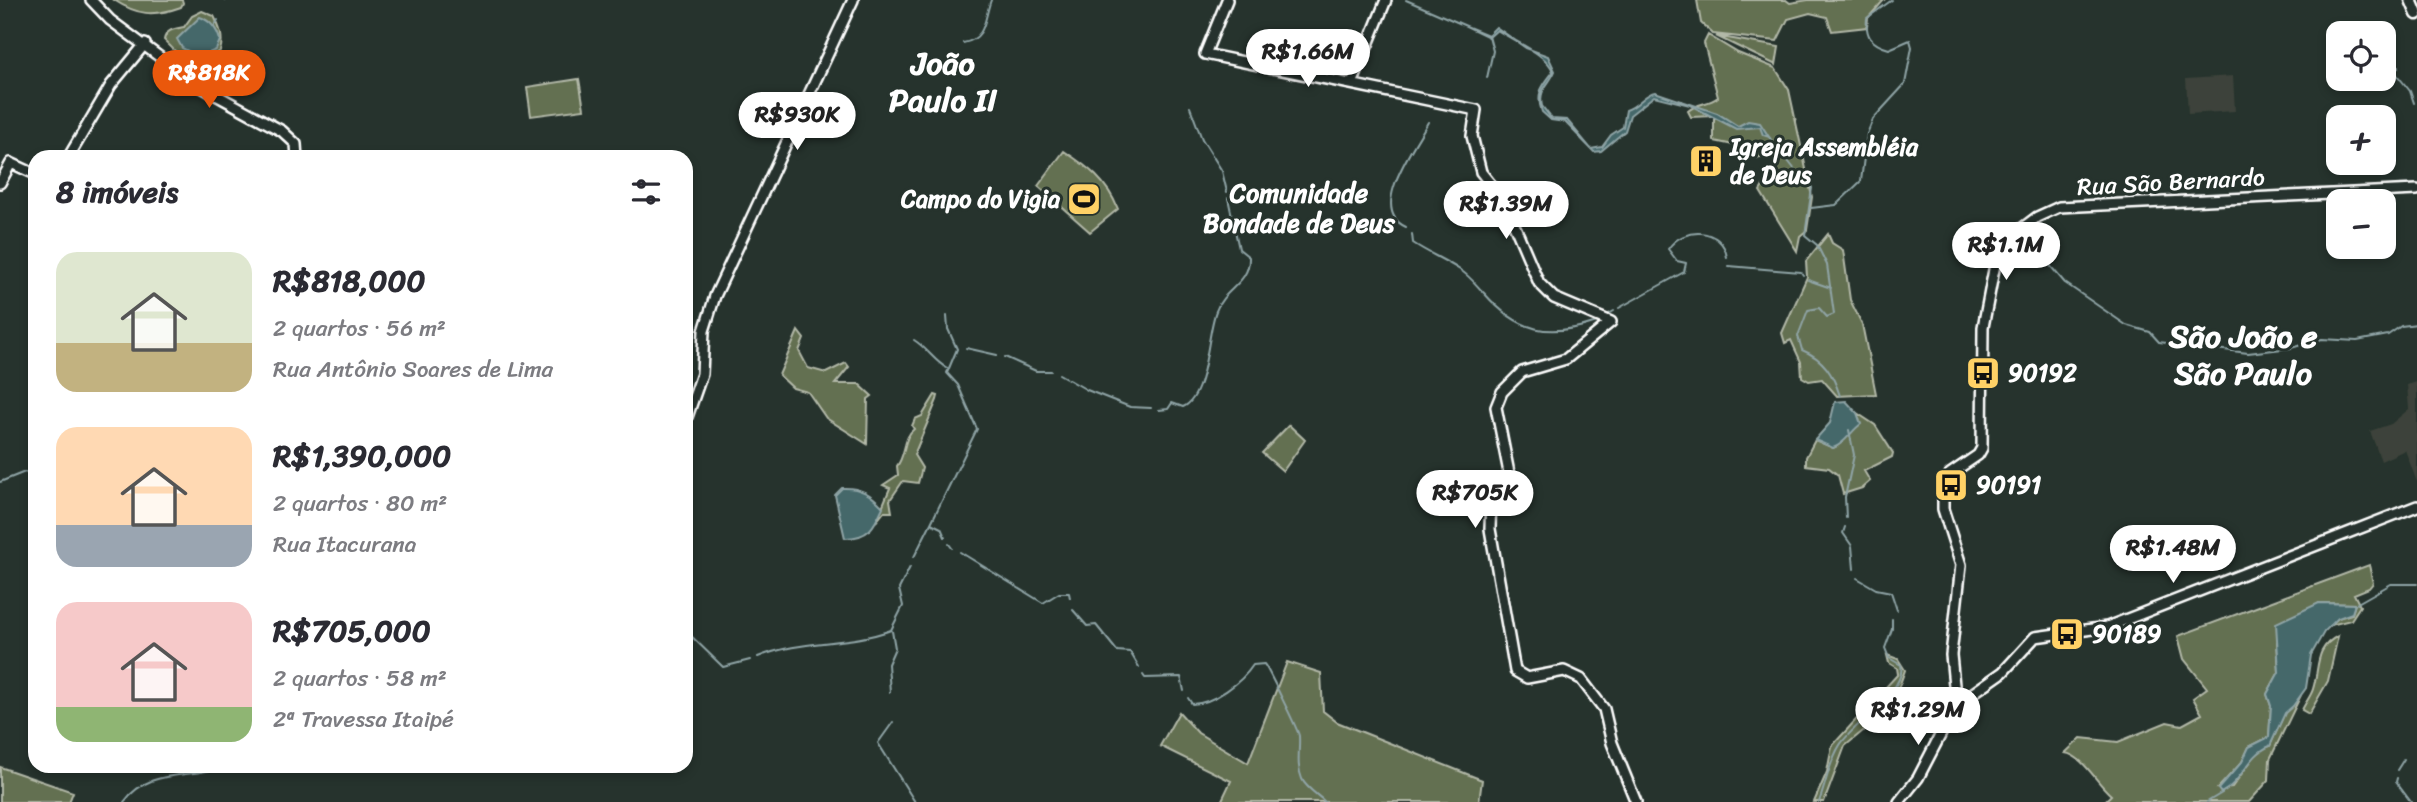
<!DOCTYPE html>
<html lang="pt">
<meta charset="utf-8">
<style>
:root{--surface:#fff;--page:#f7f7f7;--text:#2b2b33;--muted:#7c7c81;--accent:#ea580c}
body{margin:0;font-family:Sriracha,sans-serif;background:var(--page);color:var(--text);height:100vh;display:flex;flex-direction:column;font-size:26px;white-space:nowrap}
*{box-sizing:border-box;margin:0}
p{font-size:23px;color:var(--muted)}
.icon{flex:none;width:38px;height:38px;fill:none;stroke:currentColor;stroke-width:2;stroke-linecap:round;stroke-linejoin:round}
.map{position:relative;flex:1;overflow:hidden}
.sheet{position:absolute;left:28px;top:150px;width:665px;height:623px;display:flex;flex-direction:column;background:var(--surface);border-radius:21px;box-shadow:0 4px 10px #0003}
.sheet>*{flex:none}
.buttons{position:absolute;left:2326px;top:21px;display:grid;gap:14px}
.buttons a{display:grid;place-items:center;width:70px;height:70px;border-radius:14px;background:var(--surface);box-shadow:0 4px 10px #0003;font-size:35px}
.price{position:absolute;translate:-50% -60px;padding:0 16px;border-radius:24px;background:#fff;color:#222;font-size:23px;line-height:46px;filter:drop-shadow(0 2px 4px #0008)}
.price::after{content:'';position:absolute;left:50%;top:42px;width:21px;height:16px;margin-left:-10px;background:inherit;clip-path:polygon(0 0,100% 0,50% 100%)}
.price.active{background:var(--accent);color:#fff}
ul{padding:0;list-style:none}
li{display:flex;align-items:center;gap:21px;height:175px;padding:0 28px}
li span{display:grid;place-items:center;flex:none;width:196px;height:140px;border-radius:21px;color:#555}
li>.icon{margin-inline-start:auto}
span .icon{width:84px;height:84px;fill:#fffc;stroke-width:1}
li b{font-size:30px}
h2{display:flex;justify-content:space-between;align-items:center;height:84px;padding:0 28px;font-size:30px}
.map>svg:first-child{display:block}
.built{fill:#3c433a}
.green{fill:#647051;stroke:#b2b8a8;stroke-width:2}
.water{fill:#44686a;stroke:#8fa4a6;stroke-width:2}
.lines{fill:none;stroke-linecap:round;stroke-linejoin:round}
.stream{stroke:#8fa4a6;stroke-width:2}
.secondary-casing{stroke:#fff;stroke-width:14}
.primary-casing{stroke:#fff;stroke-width:15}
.secondary{stroke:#26332d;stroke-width:9}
.primary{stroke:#26332d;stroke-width:10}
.labels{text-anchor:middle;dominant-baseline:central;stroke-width:6;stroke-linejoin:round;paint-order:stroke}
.poi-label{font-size:24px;font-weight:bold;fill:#fff;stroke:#26332d;text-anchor:start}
.street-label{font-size:24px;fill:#fff;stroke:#26332d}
.neighbourhood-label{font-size:26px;font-weight:bold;fill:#fff;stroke:#26332d}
.district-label{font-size:32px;font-weight:bold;fill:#fff;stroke:#26332d}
</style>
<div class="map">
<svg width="2417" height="802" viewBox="0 0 2417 802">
<rect width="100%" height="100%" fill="#26332d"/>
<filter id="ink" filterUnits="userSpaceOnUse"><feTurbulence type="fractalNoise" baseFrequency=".0143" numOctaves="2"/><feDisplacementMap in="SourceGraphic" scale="14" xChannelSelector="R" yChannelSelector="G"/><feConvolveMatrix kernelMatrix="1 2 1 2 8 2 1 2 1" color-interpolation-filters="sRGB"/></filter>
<g filter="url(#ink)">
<!-- built -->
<path class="built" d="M 2233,76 L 2235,111 L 2188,114 L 2186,79 Z
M 2417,382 L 2417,482 L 2405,450 L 2381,461 L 2370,431 L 2391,424 L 2409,409 L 2407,385 Z"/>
<!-- green -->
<path class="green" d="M 114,0 L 182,0 L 183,3 L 181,7 C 153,17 137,15 114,0 Z
M 1697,0 L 1786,0 L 1790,3 L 1808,0 L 1884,0 L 1868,18 L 1867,27 L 1832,31 L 1827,17 L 1810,13 L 1788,19 L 1777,41 L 1713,34 L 1701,23 Z
M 202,11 L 214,16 C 220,28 224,38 220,51 C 208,60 198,63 185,53 L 179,55 L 164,40 C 166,29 175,29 184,27 L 192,16 Z
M 1708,35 L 1738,53 L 1775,68 L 1789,90 L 1812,197 L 1807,230 L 1800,236 L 1797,251 L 1760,191 L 1768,178 L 1768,170 L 1775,168 L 1773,154 L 1756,158 L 1737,152 L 1733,145 L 1714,141 L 1714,116 L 1691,117 L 1688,111 C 1698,102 1708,105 1718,97 L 1704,43 Z
M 1716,36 L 1779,47 L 1776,65 Z
M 579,79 L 584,109 L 531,116 L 527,87 Z
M 1064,151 C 1088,167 1107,181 1118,209 L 1090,232 L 1038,186 Z
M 1828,234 L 1832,243 L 1843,250 L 1850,300 L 1862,324 L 1876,394 L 1837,396 L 1822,379 L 1809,381 L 1802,377 L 1801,362 L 1791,340 L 1785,343 L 1782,333 L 1807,277 L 1806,261 Z
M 798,331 L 804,339 L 799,351 L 808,368 L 826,373 L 846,363 L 849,367 L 835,384 L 859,384 L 872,396 L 868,399 L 867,444 L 826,418 L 808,392 L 793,388 L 779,375 Z
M 935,395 L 938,396 L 937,400 L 914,455 L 922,468 L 918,483 L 903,481 L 890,500 L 892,512 L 884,512 L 876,522 L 890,488 L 883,485 L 898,475 L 897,466 C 906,455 903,437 914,429 L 912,426 L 915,419 L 922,416 Z
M 1857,413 L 1875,425 L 1893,453 L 1892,457 L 1864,471 L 1870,481 L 1862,488 L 1843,494 L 1838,475 L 1829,468 L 1806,465 L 1806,457 L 1815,440 L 1833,448 C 1844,444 1850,431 1860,424 Z
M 1289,425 L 1305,440 L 1283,471 L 1262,453 Z
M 2369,565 L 2373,583 L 2369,588 L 2354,594 L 2360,606 L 2351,620 L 2331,625 L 2338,618 L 2352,614 L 2355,604 L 2319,603 L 2277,642 L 2279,672 L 2267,694 L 2271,706 L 2269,737 L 2249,747 L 2242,762 L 2218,788 L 2232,787 L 2259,750 L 2270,746 L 2285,712 L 2301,695 L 2270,759 L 2269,780 L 2249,802 L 2104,802 L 2111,795 C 2096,782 2082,755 2065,753 L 2081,738 L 2118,742 L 2167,722 L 2182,725 L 2202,714 L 2193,698 L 2207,688 L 2184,659 L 2178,636 Z
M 2338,636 L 2328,681 L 2309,714 L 2302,710 C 2305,703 2311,696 2313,689 C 2320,667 2314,648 2338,636 Z
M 1887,655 L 1898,659 L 1905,670 L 1896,695 L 1886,702 L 1884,711 L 1874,714 L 1869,726 L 1845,746 L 1824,802 L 1814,802 L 1827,772 L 1832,746 L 1898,674 L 1897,668 L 1889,663 Z
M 1287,662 L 1321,673 L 1323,711 L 1337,722 L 1482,780 L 1479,802 L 1221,802 L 1231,781 L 1160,746 L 1179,712 L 1198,733 L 1248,763 Z
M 0,767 L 73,792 L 69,802 L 0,802 Z"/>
<!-- water -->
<path class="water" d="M 200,17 C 211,21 217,29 220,40 L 216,50 L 199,57 L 182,48 L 177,39 Z
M 1466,26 L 1488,35 L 1496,27 L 1526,48 L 1548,56 L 1555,71 C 1550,84 1538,89 1542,106 L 1552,119 L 1567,120 L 1591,149 L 1602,147 L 1611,135 L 1623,127 L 1626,110 C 1638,107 1645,93 1655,92 L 1717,113 L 1738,126 L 1748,121 L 1760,123 L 1769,137 L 1763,135 L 1760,127 L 1736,129 L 1690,105 L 1654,96 L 1630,115 L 1625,131 L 1601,151 L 1594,152 L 1565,122 L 1551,120 L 1542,112 C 1535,93 1543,85 1553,72 C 1550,56 1512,40 1497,30 L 1489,37 Z
M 1846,401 L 1857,413 L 1861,424 C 1851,431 1845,444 1833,448 L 1815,440 L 1830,423 L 1835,402 Z
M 842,488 C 860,487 871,494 883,507 C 874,527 869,538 845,538 L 835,495 Z
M 2319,603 L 2355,604 L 2352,613 L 2338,618 L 2324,632 L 2311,655 L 2306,688 L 2293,706 L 2285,713 L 2270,746 C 2248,755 2242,782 2221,793 L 2218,789 L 2242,762 L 2249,747 L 2269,737 L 2271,706 L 2267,694 L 2279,672 L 2276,623 Z"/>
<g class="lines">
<!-- stream -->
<path class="stream" d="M 225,0 L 225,1
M 1406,0 L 1466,26
M 214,27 L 218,20
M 963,43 C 987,39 984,18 991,0
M 2399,66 L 2394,71 L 2410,91 L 2414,103
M 1487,78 L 1493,51 L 1489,36
M 1190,107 L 1202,139 L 1222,171 L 1227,192
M 1769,137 L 1796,171 L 1807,179 L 1812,188 L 1805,235 L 1817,245 L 1827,265 L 1834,314 L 1827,317 L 1819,308 L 1808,310 L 1798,336 L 1802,350 C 1824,359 1833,374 1840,396
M 1811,208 L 1836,205 L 1861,181 L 1867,134 L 1873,119 L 1905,84 L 1912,47 L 1910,40 L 1889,49 C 1871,44 1865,36 1867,18 L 1892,0
M 1406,227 C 1367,210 1415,146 1428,122
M 1412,234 L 1413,243 C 1428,253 1445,260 1460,270 C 1470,276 1476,285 1484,293 C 1519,333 1549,338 1597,322
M 2023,234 L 2065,283 L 2126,325 L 2150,332 L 2159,342 L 2248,353 L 2291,348 L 2322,339 L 2357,341 L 2388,335 L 2401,326 L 2417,324
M 1729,266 L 1801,272 L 1803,275
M 1808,280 L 1831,288
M 1619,308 L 1684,272 L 1686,263 L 1677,261 L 1668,249 C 1683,226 1722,227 1727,257
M 1607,315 L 1614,311
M 914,340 C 927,348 936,363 947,368
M 966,348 L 997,355
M 1005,357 L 1036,371 L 1051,371
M 1059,374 L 1087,390 L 1130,407 L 1151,408
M 1159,410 L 1168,409 L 1172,403 L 1183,407 C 1207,397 1207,333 1216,311 C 1224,288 1250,284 1249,257 L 1239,249 L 1228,198
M 0,482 L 25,472 L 35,477
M 1846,518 L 1845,497 L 1854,455 L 1849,430
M 931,523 L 977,429 L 958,385 L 947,373 L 957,349 L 948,329 L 947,316
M 1845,527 L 1843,533 L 1852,546 L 1854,569
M 949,544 L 952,548
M 960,552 L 1043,603 L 1059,593 L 1069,593 L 1070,598
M 914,557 L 931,523 L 941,528 L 945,537
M 1857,578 L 1876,589 L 1891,592 L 1897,610
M 2354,605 L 2391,584 L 2417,584
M 1073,610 L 1087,626 L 1096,625 L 1117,651 L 1130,652 L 1139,667
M 686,631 L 723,667 L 750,660
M 758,657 C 801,639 848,646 891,630 L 903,606 L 899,589 L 910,567
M 1143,675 L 1145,678 L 1181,677 L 1184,691
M 890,692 L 888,664 L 895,648 L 892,631
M 1188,698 L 1192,704 C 1213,704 1242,682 1253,665 L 1264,664 C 1267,667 1299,732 1299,736 C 1300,751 1296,764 1302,779 C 1306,788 1318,795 1325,802
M 893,722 L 878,743 L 915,802
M 2397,770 L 2404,759
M 2397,778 L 2396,782 L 2411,802
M 124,802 C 150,767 187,780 225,766
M 1819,802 C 1826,784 1829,762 1840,745 C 1853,724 1907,690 1901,665 L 1889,658 L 1885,648 L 1892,629 L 1892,619
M 2207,802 L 2222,793"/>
<!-- secondary casing -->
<g class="secondary-casing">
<path id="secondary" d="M 91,0 L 110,20 L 196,84 L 282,131 L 296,144 L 297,158
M 1227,0 L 1205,54 L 1476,110 L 1472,136 L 1481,172 L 1504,201 L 1539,283 L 1554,298 L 1611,322 L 1566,359 L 1522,372 L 1502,392 L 1496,407 L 1511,483 L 1491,494 L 1490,529 L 1515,671 L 1527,678 L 1564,671 L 1581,679 L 1604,709 L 1612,743 L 1636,802
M 1352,84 L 1386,0
M 68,158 L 111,85 L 145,44
M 0,183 L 11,163 L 35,174
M 686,420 L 702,374 L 704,331 L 715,296 L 853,0
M 1956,705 L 1951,655 L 1961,565 L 1943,509 L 1943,499 L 1950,474 L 1978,455 L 1982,448 L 1983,327 L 1996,259 L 2005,243 L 2017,232 L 2037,217 L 2059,207 L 2417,190
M 1899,802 L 1918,778 L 1956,705 L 2003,672 L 2035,637 L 2107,627 L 2417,506"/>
</g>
<!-- primary casing -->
<g class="primary-casing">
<path id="primary" d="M 2411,0 L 2417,14"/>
</g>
<!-- secondary -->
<use href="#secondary" class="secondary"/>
<!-- primary -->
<use href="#primary" class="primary"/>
</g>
</g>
<!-- icons -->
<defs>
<g id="building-square" transform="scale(1.75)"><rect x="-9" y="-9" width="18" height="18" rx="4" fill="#ffd166" stroke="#26332d"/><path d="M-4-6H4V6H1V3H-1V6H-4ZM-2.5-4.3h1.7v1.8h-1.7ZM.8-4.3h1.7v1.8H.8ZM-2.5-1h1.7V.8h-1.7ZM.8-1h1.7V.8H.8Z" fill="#111"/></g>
<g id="stadium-square" transform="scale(1.75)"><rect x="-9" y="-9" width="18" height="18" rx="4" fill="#ffd166" stroke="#26332d"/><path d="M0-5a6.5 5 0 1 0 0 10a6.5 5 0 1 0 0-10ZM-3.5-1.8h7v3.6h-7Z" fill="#111"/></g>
<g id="bus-square" transform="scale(1.75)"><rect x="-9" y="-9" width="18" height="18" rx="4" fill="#ffd166" stroke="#26332d"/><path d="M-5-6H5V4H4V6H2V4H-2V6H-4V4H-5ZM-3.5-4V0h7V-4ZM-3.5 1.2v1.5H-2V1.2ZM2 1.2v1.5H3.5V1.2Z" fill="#111"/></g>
</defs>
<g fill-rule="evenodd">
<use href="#building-square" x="1706" y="161"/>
<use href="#stadium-square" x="1084" y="199"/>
<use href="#bus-square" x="1983" y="373"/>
<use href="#bus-square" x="1951" y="485"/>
<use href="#bus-square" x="2067" y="634"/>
</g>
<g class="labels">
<!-- poi labels -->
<g class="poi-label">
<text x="1730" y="147">Igreja Assembléia<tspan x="1730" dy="28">de Deus</tspan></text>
<text x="1060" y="199" text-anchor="end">Campo do Vigia</text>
<text x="2008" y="373">90192</text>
<text x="1976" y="485">90191</text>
<text x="2092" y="634">90189</text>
</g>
<!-- street labels -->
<g class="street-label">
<text transform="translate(2171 182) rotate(-3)">Rua São Bernardo</text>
</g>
<!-- neighbourhood labels -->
<g class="neighbourhood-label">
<text x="1299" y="193">Comunidade<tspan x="1299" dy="30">Bondade de Deus</tspan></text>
</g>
<!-- district labels -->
<g class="district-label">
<text x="943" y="63">João<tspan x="943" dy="37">Paulo II</tspan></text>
<text x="2243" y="336">São João e<tspan x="2243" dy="37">São Paulo</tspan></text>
</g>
</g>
</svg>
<div class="buttons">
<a><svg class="icon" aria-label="locate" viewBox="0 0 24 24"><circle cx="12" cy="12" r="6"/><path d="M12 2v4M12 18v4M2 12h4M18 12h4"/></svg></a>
<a>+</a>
<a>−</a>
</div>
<b class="price" style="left:1308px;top:89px">R$1.66M</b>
<b class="price active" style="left:209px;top:110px">R$818K</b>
<b class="price" style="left:797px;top:152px">R$930K</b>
<b class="price" style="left:1506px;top:241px">R$1.39M</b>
<b class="price" style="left:2006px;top:282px">R$1.1M</b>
<b class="price" style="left:1475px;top:530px">R$705K</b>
<b class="price" style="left:2173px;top:585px">R$1.48M</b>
<b class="price" style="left:1918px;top:747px">R$1.29M</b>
<section class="sheet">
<h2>8 imóveis<svg class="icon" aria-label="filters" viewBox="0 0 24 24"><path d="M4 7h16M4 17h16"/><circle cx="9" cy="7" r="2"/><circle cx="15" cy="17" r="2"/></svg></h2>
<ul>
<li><span style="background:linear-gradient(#dfe7d0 65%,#c2b280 0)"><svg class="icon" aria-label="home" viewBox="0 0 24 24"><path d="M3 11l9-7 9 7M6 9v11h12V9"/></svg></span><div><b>R$818,000</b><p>2 quartos · 56 m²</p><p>Rua Antônio Soares de Lima</p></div></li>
<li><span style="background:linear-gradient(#ffd9b3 70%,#9aa5b1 0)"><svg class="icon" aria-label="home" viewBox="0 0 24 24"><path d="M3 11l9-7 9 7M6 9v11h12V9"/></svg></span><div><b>R$1,390,000</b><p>2 quartos · 80 m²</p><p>Rua Itacurana</p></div></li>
<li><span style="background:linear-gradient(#f6c9c9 75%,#8fb573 0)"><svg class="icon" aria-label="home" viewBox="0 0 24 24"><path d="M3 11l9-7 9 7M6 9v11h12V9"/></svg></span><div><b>R$705,000</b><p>2 quartos · 58 m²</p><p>2ª Travessa Itaipé</p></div></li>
</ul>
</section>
</div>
